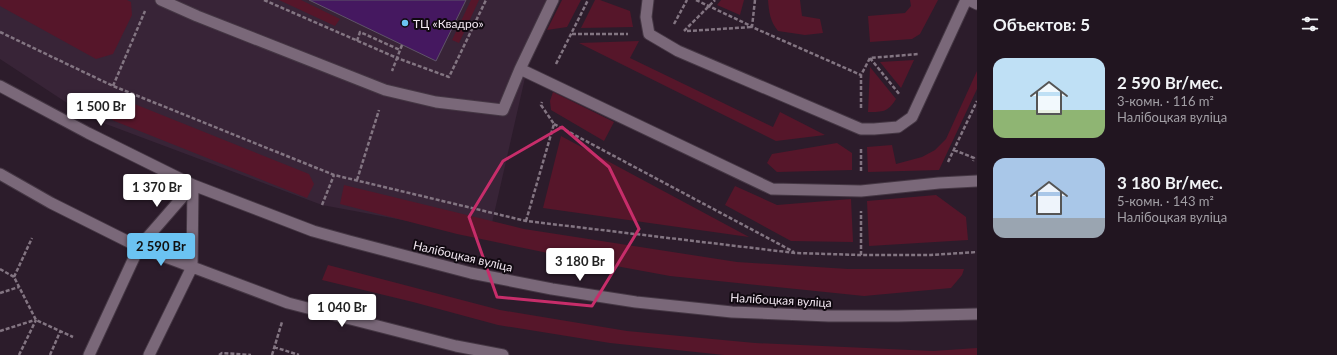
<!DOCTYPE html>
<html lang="ru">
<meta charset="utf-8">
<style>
:root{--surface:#211520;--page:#2d222d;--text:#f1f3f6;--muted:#a29fa5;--accent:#6bc3f2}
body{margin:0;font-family:Lato,sans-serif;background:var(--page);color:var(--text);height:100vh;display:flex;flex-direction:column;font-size:15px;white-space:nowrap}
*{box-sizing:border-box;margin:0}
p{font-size:13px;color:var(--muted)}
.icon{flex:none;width:22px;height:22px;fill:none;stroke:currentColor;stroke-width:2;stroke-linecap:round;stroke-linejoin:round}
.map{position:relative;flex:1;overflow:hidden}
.panel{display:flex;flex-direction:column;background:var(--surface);width:360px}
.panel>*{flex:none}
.price{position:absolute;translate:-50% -34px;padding:0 9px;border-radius:4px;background:#fff;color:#222;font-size:13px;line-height:26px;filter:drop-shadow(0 1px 2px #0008)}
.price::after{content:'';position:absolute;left:50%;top:24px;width:12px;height:9px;margin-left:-6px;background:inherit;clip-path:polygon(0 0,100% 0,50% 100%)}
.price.on{background:var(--accent);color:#111}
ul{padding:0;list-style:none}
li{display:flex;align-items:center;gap:12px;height:100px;padding:0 16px}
li span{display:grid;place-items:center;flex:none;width:112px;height:80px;border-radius:12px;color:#555}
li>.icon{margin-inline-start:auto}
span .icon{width:48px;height:48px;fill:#fffc;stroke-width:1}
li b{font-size:17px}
h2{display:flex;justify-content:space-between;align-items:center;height:48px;padding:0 16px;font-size:17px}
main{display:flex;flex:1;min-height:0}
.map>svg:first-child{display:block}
.built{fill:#382437}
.green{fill:#56162a}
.building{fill:#451860;stroke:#5f5468}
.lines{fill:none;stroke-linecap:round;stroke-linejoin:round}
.service-casing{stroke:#453744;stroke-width:13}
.secondary-casing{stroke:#453744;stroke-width:13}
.path{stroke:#837582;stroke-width:2.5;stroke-dasharray:4 2;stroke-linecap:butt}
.service{stroke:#7a6879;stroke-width:11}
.secondary{stroke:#7a6879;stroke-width:11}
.marked{fill:none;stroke:#c72d6a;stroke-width:3;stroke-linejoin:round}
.poi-dot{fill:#6bc3f2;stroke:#100910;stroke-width:1.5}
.labels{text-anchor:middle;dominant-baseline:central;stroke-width:4;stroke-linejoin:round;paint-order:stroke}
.poi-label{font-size:12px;fill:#f1e6f0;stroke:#100910;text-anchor:start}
.street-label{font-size:12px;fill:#f1e6f0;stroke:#100910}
</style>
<main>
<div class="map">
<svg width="977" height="355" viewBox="0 0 977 355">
<rect width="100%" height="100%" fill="#2c1c2b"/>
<!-- built -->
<path class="built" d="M 0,0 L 555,0 L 527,69 L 489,236 L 322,205 L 90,118 L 0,59 Z"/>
<!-- green -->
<path class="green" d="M 0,0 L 127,0 L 131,2 L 132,15 L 113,54 L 96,59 L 0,6 Z
M 279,0 L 301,0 L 340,19 L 335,26 Z
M 471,0 L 479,0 L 459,43 L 452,40 Z
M 562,0 L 581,0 L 567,27 L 547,30 Z
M 595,0 L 600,0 L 630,11 L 633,27 L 581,28 Z
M 721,0 L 744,0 L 740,15 L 717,5 Z
M 768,0 L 800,0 L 802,16 L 820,19 L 823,33 L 805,35 L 778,31 C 770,21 769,12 768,0 Z
M 910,0 L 938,0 L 920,34 L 912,39 L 870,42 L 868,16 L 905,13 L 911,6 Z
M 639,41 L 630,58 L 773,127 L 780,112 L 825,135 L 776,141 L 579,43 Z
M 914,60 L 901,88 L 880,62 Z
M 870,67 L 896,99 C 888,112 883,112 868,112 Z
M 977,71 L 977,89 L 939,170 L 868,172 L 867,147 L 892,145 L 896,164 L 922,157 L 935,150 L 946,139 Z
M 553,92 L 614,122 L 604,141 L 551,110 L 550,101 Z
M 122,99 L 309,174 L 314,184 L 307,198 L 112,120 Z
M 561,136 L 749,237 L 543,208 Z
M 837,143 L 852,153 L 852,170 L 777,172 L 767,163 L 772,154 Z
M 344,185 L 524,229 L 737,262 L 848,269 L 964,269 L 962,275 L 951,288 L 864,296 L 670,276 L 567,257 L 457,234 L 340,204 Z
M 735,186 L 777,205 L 851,199 L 853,242 L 791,241 L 725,205 Z
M 936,195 L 966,217 L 968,240 L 869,246 L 867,201 Z
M 328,265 L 500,310 L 627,331 L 755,343 L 933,351 L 977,348 L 977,355 L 724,355 L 610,343 L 498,325 L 413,302 L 322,280 Z"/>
<!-- building -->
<path class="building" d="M 309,0 L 466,0 L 436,61 Z"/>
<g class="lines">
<!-- service casing -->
<g class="service-casing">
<path id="service" d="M 161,0 L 197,16 L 385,90 L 436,102 L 503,110 L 520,69 L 553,0
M 648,0 L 646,17 L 649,34 L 678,51 L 861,129 L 874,129 L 898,127 L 912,117 L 966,0
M 969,0 L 977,4
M 520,69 L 772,189 L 861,191 L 939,183 L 977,181"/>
</g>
<!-- secondary casing -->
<g class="secondary-casing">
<path id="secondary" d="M 0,86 L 88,133 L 193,185 L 313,231 L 349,241 L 471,273 L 552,289 L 636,302 L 732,312 L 829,316 L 898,316 L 977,314
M 0,174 L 51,203 L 139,247 L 288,303 L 456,346 L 503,355
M 89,355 L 139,247 L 193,185
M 149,355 L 192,267 L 193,185"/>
</g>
<!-- path -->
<path class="path" d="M 264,0 L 397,58 L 392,71
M 696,0 L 751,26
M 755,0 L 752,27 L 861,75
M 674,24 L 687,0
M 684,31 L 715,0
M 687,31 L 752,27
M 0,32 L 113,86 L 334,175 L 526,221 L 795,253 L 861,255 L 931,255 L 977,252
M 572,34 L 628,34
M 357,41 L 360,32 L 400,50
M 402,45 L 397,58 L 449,77 L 486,0
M 870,58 L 900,95
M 556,64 L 588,0
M 113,86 L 145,11
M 861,108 L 861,75 L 870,58 L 919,54
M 554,124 L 794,252
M 861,149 L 861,172
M 954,150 L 974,158 L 973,161
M 948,162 L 977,101
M 357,180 L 379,110
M 322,205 L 334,175
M 526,221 L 554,124 L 541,105 L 542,102
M 861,255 L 861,211
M 0,269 L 14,277 L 36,320 L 73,337
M 14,277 L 32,238
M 0,293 L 19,287
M 0,331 L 35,320
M 274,347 L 299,355
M 19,355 L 36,320
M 50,355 L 60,332
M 219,355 L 222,353 L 251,355
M 272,355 L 282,322"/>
<!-- service -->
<use href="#service" class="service"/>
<!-- secondary -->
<use href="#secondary" class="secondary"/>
</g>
<!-- marked area -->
<path class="marked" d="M 562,127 L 609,167 L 639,229 L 592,306 L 497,297 L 469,217 L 503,161 Z"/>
<!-- markers -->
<circle class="poi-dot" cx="405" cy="23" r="4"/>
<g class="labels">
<!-- poi labels -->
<g class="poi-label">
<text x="413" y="23">ТЦ «Квадро»</text>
</g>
<!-- street labels -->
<g class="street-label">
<text transform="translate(463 256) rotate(13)">Налібоцкая вуліца</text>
<text transform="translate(781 300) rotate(3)">Налібоцкая вуліца</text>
</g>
</g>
</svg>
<b class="price" style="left:101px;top:127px">1 500 Br</b>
<b class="price" style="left:157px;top:208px">1 370 Br</b>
<b class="price on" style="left:161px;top:267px">2 590 Br</b>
<b class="price" style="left:580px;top:282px">3 180 Br</b>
<b class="price" style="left:342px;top:328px">1 040 Br</b>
</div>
<section class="panel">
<h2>Объектов: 5<svg class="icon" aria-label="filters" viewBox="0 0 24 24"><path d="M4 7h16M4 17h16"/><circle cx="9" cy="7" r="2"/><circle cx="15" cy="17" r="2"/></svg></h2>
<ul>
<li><span style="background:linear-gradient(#bfe0f5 65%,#8fb573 0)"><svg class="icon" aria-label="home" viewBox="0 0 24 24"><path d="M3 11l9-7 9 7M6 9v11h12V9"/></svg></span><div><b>2 590 Br/мес.</b><p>3-комн. · 116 m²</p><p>Налібоцкая вуліца</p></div></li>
<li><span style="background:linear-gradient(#a9c7e8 75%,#9aa5b1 0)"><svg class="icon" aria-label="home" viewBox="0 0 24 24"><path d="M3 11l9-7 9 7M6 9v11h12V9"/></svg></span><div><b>3 180 Br/мес.</b><p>5-комн. · 143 m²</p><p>Налібоцкая вуліца</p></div></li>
</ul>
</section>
</main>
